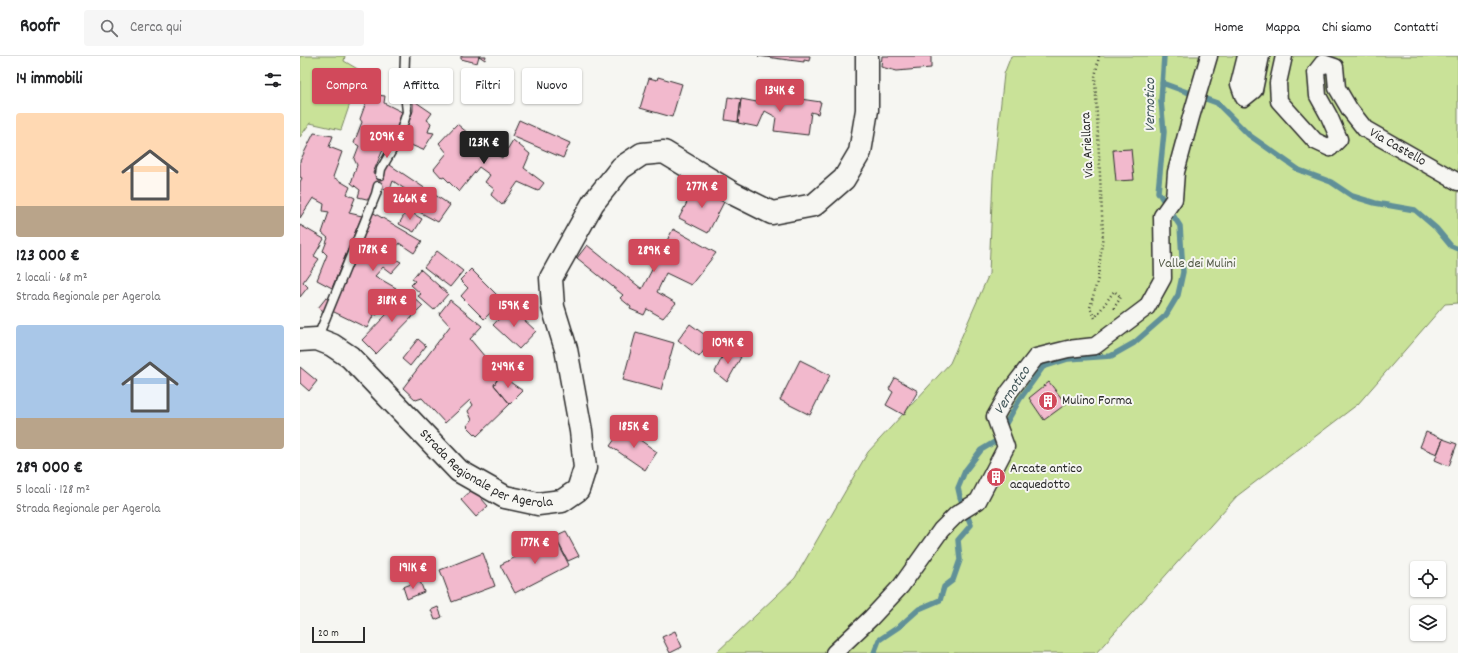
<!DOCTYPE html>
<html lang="it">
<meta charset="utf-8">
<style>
:root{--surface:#fff;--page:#f6f6f6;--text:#202124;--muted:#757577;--line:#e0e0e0;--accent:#d1495b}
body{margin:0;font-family:Dekko,sans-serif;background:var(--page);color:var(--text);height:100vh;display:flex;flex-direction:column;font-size:15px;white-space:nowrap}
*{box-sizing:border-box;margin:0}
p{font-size:13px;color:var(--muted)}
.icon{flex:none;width:22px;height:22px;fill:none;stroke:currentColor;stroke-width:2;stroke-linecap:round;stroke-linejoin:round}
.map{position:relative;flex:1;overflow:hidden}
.side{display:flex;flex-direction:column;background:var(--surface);width:300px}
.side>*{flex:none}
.banner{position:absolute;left:12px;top:12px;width:380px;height:36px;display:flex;gap:8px}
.fabs{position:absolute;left:1110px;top:505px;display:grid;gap:8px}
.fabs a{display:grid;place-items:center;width:36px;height:36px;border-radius:4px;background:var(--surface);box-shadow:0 1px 3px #0004;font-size:20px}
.scale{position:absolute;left:12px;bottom:10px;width:53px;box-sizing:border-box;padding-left:4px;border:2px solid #2b2b2b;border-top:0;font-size:11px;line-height:14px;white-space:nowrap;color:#2b2b2b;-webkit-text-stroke:3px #f6f6f2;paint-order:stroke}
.price{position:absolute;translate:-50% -34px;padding:0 9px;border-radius:4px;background:var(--accent);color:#fff;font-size:13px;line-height:26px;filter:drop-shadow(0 1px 2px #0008)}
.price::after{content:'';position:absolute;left:50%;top:24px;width:12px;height:9px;margin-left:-6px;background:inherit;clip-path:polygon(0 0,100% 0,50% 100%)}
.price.on{background:#222;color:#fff}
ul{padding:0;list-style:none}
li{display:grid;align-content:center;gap:8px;height:212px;padding:0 16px}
li span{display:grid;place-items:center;height:124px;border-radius:4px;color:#555}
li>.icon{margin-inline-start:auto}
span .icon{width:72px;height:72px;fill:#fffc;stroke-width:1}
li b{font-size:17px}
h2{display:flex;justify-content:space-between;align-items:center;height:48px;padding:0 16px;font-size:17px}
.chip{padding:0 14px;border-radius:4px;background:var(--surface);box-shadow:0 1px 3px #0004;font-size:14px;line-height:36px}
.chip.on{background:var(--accent);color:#fff}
header{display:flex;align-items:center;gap:24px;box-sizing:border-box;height:56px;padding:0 20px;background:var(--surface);border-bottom:1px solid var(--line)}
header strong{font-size:19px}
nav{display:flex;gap:22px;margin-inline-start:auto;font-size:14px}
.search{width:280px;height:36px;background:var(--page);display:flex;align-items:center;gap:10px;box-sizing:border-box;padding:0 14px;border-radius:4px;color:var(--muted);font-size:15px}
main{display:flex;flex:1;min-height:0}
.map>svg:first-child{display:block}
.green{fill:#c9e298;stroke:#7a8662}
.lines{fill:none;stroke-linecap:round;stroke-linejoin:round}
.stream{stroke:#609098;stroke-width:5.5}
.building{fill:#f2b9cd;stroke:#2b2b2b}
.lane-casing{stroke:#2b2b2b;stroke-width:11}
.street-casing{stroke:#2b2b2b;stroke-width:19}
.secondary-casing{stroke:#2b2b2b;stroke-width:25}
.path{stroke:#2b2b2b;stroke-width:2.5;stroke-dasharray:1 3;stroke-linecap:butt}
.lane{stroke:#f6f6f2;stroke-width:8}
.street{stroke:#f6f6f2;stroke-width:16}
.secondary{stroke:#f6f6f2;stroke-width:22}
.labels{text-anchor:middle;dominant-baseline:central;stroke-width:4;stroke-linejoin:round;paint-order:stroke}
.street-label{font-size:14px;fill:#2b2b2b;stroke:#f6f6f2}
.park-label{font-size:14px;fill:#525946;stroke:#f6f6f2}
.poi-label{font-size:14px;fill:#2b2b2b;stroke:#f6f6f2;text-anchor:start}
.water-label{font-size:15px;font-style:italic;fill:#415558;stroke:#f6f6f2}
</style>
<header>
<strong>Roofr</strong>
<div class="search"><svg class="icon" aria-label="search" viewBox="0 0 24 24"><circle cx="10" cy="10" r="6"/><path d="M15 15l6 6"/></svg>Cerca qui</div>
<nav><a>Home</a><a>Mappa</a><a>Chi siamo</a><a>Contatti</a></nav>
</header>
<main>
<section class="side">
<h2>14 immobili<svg class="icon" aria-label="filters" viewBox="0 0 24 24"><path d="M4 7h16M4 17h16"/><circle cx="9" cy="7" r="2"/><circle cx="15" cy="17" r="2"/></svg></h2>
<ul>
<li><span style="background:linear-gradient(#ffd9b3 75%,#b9a48a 0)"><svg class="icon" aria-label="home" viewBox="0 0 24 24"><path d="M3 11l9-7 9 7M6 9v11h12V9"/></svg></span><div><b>123 000 €</b><p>2 locali · 68 m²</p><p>Strada Regionale per Agerola</p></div></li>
<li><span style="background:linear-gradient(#a9c7e8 75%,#b9a48a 0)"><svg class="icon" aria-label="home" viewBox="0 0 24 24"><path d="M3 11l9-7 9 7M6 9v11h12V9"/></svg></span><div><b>289 000 €</b><p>5 locali · 128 m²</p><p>Strada Regionale per Agerola</p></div></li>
</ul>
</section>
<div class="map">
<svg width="1158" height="597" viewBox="0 0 1158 597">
<rect width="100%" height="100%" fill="#f6f6f2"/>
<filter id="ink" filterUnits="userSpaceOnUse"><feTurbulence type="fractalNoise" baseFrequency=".025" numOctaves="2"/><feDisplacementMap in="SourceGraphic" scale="8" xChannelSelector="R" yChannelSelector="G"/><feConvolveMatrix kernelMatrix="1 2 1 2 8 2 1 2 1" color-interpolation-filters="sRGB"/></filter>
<g filter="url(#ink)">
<!-- green -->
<path class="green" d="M 0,0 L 45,0 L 44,5 L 61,15 L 41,74 L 10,67 L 0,81 Z
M 711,0 L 1158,0 L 1158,247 L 1145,248 L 1058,348 L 937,440 L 796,597 L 416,597 L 495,522 L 568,396 L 650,307 L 689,218 L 693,121 L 704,18 Z"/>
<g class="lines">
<!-- stream -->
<path class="stream" d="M 862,27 L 917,47 L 949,79 L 999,114 L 1031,126 L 1052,140 L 1075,147 L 1115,154 L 1136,172 L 1151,190 L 1158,193
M 574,597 L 579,584 L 600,570 L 619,553 L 640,544 L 644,531 L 653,524 L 660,504 L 658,484 L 671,469 L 660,441 L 658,432 L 665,415 L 681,394 L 696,385 L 720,343 L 743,311 L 768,303 L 811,300 L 834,287 L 866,259 L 878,239 L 883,216 L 880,170 L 858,136 L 864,76 L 861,45 L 864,0"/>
</g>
<!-- building -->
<path class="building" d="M 161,0 L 186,0 L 185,4 L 179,0 L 177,7 L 161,3 Z
M 458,0 L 510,0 L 509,5 L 504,4 L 504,6 Z
M 582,0 L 631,0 L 631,12 L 597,15 L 581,11 Z
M 358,21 L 382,28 L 372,61 L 340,52 L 349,22 L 357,24 Z
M 69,38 L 85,40 L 84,47 L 102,56 L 94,82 L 88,82 L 73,117 L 82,120 L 87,107 L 150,149 L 138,166 L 112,152 L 118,142 L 93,125 L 89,136 L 76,129 L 71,144 L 58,141 L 60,134 L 51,127 L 57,109 L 54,103 L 59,90 L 54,87 L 62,66 L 60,63 Z
M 465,38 L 521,46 L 518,58 L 511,56 L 508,79 L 474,75 L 476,61 L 465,55 L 458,71 L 438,67 L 441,43 L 462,47 Z
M 428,41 L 441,43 L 438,66 L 425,64 Z
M 113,44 L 132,57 L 127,64 L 131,67 L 128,76 L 134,77 L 123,94 L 101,85 L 113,55 Z
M 219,64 L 270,87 L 263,102 L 212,80 Z
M 157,68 L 186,92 L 202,102 L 213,84 L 230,98 L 224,112 L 244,127 L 238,135 L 218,126 L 202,149 L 191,139 L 194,133 L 185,126 L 190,119 L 179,111 L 159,136 L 144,121 L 142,122 L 134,113 L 147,97 L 139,87 Z
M 14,77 L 33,80 L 29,91 L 42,96 L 33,121 L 50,131 L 47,138 L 55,142 L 49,157 L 62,160 L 32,232 L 17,224 L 27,199 L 23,195 L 28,182 L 22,177 L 29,156 L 23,155 L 24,148 L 13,142 L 0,162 L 0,126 L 2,122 L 0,121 L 0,105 Z
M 831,93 L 834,124 L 816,125 L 813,94 Z
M 396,129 L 425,144 L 408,177 L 379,162 Z
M 107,154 L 122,163 L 114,176 L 99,168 Z
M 72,156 L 122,185 L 114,197 L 99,187 L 90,200 L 101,206 L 91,217 L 83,211 L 75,220 L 96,232 L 91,245 L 87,244 L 83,257 L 78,256 L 77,259 L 74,258 L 67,272 L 32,255 L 56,200 L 67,203 L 71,192 L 59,185 Z
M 0,169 L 24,183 L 14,200 L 19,203 L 3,226 L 8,231 L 0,241 Z
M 373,173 L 416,197 L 391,229 L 366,217 L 357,236 L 376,247 L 363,262 L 347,253 L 344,259 L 330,253 L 331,251 L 320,242 L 323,239 L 277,202 L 287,189 L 342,233 Z
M 137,195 L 163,215 L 150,231 L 124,211 Z
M 120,213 L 148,238 L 134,254 L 118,240 L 121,238 L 111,229 L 115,225 L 112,223 Z
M 171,213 L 203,245 L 184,263 L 161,240 L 168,232 L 160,224 Z
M 108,236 L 123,250 L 76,298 L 62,284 Z
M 26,242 L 30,244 L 24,255 L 18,252 Z
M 150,244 L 182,270 L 170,283 L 200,319 L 194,329 L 210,348 L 177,380 L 167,370 L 172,364 L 168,355 L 173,349 L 170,344 L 145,367 L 122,342 L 116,344 L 103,332 L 150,270 L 139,258 Z
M 210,251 L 236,275 L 219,293 L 193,269 Z
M 390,268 L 412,284 L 399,301 L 378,284 Z
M 336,276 L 374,287 L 361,334 L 323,324 Z
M 118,283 L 126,290 L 110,310 L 102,303 Z
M 426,293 L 441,301 L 427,326 L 415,316 Z
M 500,304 L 530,319 L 510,359 L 480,344 Z
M 0,311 L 17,325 L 9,335 L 0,327 Z
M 200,319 L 223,335 L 210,348 L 194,329 Z
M 595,322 L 618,335 L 604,359 L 586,349 L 593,336 L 589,333 Z
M 749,326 L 766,348 L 744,364 L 729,342 Z
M 323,372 L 357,396 L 345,414 L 310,390 Z
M 1126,376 L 1143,383 L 1137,398 L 1120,391 Z
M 1143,383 L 1157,388 L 1149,410 L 1135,404 Z
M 173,433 L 188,450 L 176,461 L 161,444 Z
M 266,476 L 279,500 L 268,505 L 255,481 Z
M 255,481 L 269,509 L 215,537 L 200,509 Z
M 183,497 L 195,530 L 152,546 L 140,514 Z
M 120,525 L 124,536 L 107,543 L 103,531 Z
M 138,551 L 142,561 L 135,564 L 131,554 Z
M 375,575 L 382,591 L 370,597 L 362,581 Z"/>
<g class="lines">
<!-- lane casing -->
<g class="lane-casing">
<path id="lane" d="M 80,119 L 81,113 L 98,84 L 107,56 L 104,28 L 105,0
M 17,283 L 76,138 L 78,130"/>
</g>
<!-- street casing -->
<g class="street-casing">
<g id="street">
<path d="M 946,0 L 939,28 L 944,42 L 954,34 L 961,0"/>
<path id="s1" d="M 984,0 L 978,27 L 979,45 L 1015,85 L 1030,92 L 1039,83 L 1029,60 L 1018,40 L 1016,16 L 1023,7 L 1035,11 L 1037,32 L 1050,54 L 1065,73 L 1158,126"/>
<path d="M 534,597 L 571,562 L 601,530 L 641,474 L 657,458 L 678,445 L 706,391 L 695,361 L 709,336 L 736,301 L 768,293 L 795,290 L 847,251 L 863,222 L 862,160 L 874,143 L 876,116 L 891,61 L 909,0"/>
</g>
</g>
<!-- secondary casing -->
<g class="secondary-casing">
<g id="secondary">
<path id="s2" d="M 0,284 L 17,283 L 32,289 L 50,301 L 159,415 L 205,441 L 238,448 L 262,445 L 278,434 L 285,412 L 281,375 L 266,293 L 253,251 L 251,222 L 293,147 L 321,112 L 342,98 L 364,96 L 432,137 L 472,157 L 514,149 L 544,123 L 560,96 L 567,54 L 567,0"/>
</g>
</g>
<!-- path -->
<path class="path" d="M 799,0 L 795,21 L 803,178 L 798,222 L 790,252 L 795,262 L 814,235 L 821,241 L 812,255"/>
<!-- lane -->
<use href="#lane" class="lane"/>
<!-- street -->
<use href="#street" class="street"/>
<!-- secondary -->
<use href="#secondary" class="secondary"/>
</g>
</g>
<!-- icons -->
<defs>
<g id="building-disc" transform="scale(1)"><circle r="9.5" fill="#d1495b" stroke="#f6f6f2"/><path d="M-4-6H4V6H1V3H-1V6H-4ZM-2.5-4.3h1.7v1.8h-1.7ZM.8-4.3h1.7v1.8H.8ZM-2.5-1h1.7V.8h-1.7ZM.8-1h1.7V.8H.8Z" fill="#fff"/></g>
</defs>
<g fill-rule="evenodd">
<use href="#building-disc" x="748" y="345"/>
<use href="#building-disc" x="696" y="421"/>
</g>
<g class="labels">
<!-- street labels -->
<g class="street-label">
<text transform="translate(788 89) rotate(-93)">Via Ariellara</text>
<text stroke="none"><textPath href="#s1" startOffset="333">Via Castello</textPath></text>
<text stroke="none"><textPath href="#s2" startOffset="236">Strada Regionale per Agerola</textPath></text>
</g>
<!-- park labels -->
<g class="park-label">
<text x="897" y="208">Valle dei Mulini</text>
</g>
<!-- poi labels -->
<g class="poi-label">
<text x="762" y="345">Mulino Forma</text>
<text x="710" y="413">Arcate antico<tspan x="710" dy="16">acquedotto</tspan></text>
</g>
<!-- water labels -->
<g class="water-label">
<text transform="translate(851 49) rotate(-90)">Vernotico</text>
<text transform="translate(713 335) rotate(-57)">Vernotico</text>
</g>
</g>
</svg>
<div class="fabs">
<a><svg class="icon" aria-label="locate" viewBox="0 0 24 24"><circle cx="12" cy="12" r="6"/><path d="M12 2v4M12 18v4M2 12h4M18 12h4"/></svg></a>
<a><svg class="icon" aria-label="layers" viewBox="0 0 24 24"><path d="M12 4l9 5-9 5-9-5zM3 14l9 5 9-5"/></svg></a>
</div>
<div class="scale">20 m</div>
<b class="price" style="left:480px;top:57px">134K €</b>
<b class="price" style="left:87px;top:103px">209K €</b>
<b class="price on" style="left:184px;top:109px">123K €</b>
<b class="price" style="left:402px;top:153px">277K €</b>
<b class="price" style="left:110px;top:165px">266K €</b>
<b class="price" style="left:73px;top:216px">178K €</b>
<b class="price" style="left:354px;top:217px">289K €</b>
<b class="price" style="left:92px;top:267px">318K €</b>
<b class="price" style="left:214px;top:272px">159K €</b>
<b class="price" style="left:428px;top:309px">109K €</b>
<b class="price" style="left:208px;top:333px">249K €</b>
<b class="price" style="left:334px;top:393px">185K €</b>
<b class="price" style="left:235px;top:509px">177K €</b>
<b class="price" style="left:113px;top:534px">191K €</b>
<div class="banner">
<a class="chip on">Compra</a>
<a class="chip">Affitta</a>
<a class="chip">Filtri</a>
<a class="chip">Nuovo</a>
</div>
</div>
</main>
